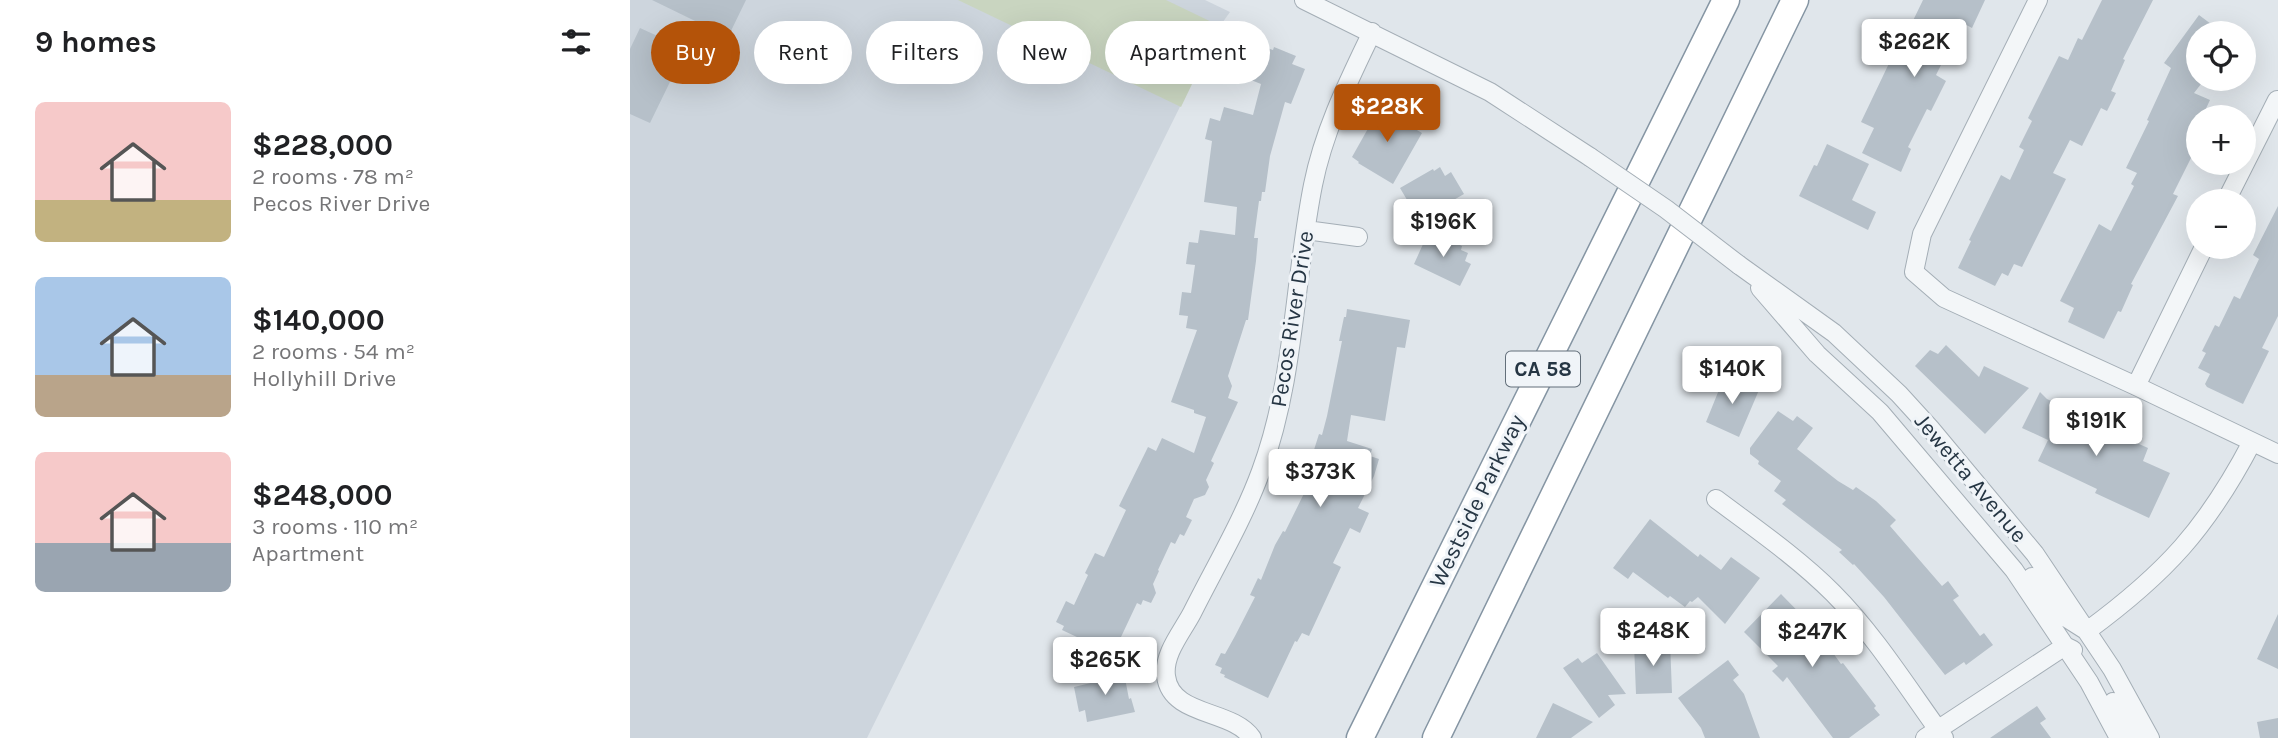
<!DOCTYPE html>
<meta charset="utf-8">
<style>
:root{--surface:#fff;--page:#f2f2f2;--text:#202124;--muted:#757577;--accent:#b45309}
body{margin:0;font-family:Karla,sans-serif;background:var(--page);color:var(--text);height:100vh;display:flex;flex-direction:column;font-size:26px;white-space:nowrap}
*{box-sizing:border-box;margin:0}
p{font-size:23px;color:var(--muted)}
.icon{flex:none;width:38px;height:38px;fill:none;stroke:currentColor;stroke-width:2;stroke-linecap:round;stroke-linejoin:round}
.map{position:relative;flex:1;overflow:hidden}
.sheet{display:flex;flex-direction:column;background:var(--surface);width:630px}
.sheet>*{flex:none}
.guide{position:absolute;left:21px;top:21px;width:665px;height:63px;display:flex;gap:14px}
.buttons{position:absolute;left:1556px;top:21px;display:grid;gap:14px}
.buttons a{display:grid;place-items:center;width:70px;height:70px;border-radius:50%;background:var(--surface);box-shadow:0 7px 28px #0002;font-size:35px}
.price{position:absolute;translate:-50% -60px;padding:0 16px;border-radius:7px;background:#fff;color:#222;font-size:23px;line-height:46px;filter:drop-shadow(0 2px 4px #0008)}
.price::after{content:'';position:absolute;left:50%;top:42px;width:21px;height:16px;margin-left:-10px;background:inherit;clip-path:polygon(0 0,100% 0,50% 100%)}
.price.on{background:var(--accent);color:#fff}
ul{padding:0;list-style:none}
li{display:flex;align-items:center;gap:21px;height:175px;padding:0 35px}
li span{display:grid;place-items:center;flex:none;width:196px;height:140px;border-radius:10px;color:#555}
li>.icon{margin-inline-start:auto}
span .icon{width:84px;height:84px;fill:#fffc;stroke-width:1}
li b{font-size:30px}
h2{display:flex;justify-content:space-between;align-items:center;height:84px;padding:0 35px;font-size:30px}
.pill{padding:0 24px;border-radius:32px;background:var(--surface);box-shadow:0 7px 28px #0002;font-size:24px;line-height:63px}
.pill.on{background:var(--accent);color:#fff}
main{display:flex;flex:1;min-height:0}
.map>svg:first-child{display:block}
.built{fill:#cdd5dd}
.green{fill:#c9d5c0}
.building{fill:#b6c0c9}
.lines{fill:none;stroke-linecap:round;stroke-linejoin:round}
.minor-casing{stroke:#a4aeb6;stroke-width:20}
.highway-casing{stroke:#8595a3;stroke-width:29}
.minor{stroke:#f3f6f8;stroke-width:18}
.highway{stroke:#fff;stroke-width:26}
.minor-bridge-casing{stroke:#a4aeb6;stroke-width:20;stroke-linecap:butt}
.minor-bridge{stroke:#f3f6f8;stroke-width:18}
.labels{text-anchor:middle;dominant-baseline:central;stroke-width:6;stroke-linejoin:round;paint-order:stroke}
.shield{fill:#f0f4f8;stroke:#636f7a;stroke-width:2}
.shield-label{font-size:21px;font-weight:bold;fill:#263644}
.street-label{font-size:23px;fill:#263644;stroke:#f0f4f8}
</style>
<main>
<section class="sheet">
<h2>9 homes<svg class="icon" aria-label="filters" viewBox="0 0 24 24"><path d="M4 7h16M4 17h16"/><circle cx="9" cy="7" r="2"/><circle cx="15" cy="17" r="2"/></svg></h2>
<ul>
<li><span style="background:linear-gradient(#f6c9c9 70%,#c2b280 0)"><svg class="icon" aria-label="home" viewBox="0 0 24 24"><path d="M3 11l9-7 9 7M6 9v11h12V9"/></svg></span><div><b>$228,000</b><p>2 rooms · 78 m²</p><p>Pecos River Drive</p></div></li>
<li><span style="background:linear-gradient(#a9c7e8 70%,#b9a48a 0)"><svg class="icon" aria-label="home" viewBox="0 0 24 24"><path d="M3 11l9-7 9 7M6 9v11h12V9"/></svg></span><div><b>$140,000</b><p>2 rooms · 54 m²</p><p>Hollyhill Drive</p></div></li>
<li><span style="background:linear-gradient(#f6c9c9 65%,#9aa5b1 0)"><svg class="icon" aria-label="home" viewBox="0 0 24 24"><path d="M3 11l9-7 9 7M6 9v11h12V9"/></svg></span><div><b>$248,000</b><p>3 rooms · 110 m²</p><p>Apartment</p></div></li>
</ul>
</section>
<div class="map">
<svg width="1648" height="738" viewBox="0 0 1648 738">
<rect width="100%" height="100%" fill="#e0e6eb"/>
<!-- built -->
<path class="built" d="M 0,0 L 575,0 L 600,12 L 590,26 L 237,738 L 0,738 Z"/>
<!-- green -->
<path class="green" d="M 328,0 L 536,0 L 590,26 L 551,107 Z"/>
<!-- building -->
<path class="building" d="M 22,0 L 116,0 L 98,37 Z
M 1293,0 L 1355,0 L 1342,28 L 1329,21 L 1314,52 L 1317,53 L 1306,75 L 1316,81 L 1301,111 L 1297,109 L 1278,147 L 1281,149 L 1271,172 L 1232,153 L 1244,128 L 1231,122 L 1274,32 L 1277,33 Z
M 1472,0 L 1523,0 L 1493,59 L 1495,60 L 1481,91 L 1486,93 L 1477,111 L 1471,108 L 1452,146 L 1440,140 L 1423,173 L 1436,179 L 1392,267 L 1384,264 L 1378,276 L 1372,273 L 1365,286 L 1328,268 L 1341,241 L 1339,240 L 1371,175 L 1380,180 L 1394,150 L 1389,147 L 1402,121 L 1398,118 L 1429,56 L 1438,60 L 1448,38 L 1452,40 Z
M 1569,15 L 1593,33 L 1568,33 L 1568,79 L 1575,79 L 1564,93 L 1580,100 L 1572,117 L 1568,117 L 1568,159 L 1562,156 L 1543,194 L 1548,196 L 1501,284 L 1503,285 L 1491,312 L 1488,311 L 1474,339 L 1438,322 L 1444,308 L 1430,301 L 1469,224 L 1481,231 L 1504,186 L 1501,184 L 1507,173 L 1496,168 L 1519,121 L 1517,120 L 1541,68 L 1534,63 Z
M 10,28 L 56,49 L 20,123 L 0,114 L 0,49 Z
M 635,47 L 643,50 L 644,47 L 666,56 L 662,64 L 675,69 L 661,104 L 655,102 L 640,156 L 635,192 L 632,192 L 631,201 L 629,201 L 624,238 L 628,238 L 626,261 L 618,320 L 616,320 L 598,376 L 602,386 L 598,398 L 608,402 L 581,461 L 584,463 L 576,480 L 579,487 L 575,495 L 564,499 L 556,517 L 562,520 L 554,536 L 550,534 L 545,544 L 541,542 L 528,570 L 529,571 L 523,584 L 526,593 L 521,603 L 513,600 L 511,605 L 507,603 L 483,654 L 432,630 L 434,626 L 426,622 L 436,601 L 444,605 L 458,575 L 455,573 L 465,553 L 474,557 L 496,510 L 489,506 L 518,447 L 526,451 L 532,438 L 564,453 L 576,417 L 564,413 L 564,410 L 541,402 L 567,330 L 556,328 L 558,316 L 549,315 L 552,292 L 561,293 L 565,265 L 556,264 L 559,242 L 568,243 L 570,230 L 605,235 L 607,207 L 574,202 L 582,141 L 575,139 L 580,118 L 590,121 L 594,107 L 623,115 L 631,84 L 616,78 L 627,52 L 632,54 Z
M 760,105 L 779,116 L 775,123 L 792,133 L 763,184 L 728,163 L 729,162 L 722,157 L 749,109 L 755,112 Z
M 1197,144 L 1239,164 L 1222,200 L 1246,212 L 1238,230 L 1169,196 L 1184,165 L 1187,166 Z
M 810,167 L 815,176 L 821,172 L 834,194 L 808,209 L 812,216 L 793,227 L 770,188 L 803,169 L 804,171 Z
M 1648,206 L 1648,316 L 1632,348 L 1639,351 L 1613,404 L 1577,387 L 1575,384 L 1580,374 L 1568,368 L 1576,353 L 1572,351 L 1585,325 L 1589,327 L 1604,296 L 1610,299 L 1629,259 L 1623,255 Z
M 799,231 L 832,246 L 831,250 L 838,253 L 835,261 L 841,264 L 830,286 L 784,264 Z
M 717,309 L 780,320 L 775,348 L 767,347 L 755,421 L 721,415 L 717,441 L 742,449 L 740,456 L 749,459 L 744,476 L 728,508 L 739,513 L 730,533 L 720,528 L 703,563 L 711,567 L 679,636 L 672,633 L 667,642 L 665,641 L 638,698 L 594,677 L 595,675 L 590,673 L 592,668 L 585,665 L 591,653 L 595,654 L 605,636 L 625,597 L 620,595 L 628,578 L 631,580 L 645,545 L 653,531 L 655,532 L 693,455 L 683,453 L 689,434 L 692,435 L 697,416 L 712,341 L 709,341 L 714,317 L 716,317 Z
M 1316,345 L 1349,377 L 1354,366 L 1399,388 L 1355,434 L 1285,366 L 1300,350 L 1308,354 Z
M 1095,375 L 1129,390 L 1109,437 L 1076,422 Z
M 1410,392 L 1417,399 L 1461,420 L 1457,429 L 1488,443 L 1491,436 L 1518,448 L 1513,461 L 1540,473 L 1519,518 L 1465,493 L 1467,489 L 1408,461 L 1418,440 L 1392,428 Z
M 1148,411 L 1163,421 L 1167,416 L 1183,428 L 1167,449 L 1208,481 L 1223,490 L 1226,487 L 1246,501 L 1266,520 L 1260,526 L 1312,586 L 1318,581 L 1329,596 L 1323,600 L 1350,636 L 1354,633 L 1363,645 L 1336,665 L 1334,662 L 1315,675 L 1254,597 L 1224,564 L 1223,565 L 1209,552 L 1212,550 L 1152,504 L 1156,500 L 1144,491 L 1151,481 L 1128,464 L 1129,461 L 1120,454 L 1120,448 Z
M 1020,519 L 1068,557 L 1070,554 L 1091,570 L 1101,557 L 1130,578 L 1095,624 L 1068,597 L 1062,602 L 1060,601 L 1055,607 L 1040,596 L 1038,598 L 1003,572 L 998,579 L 983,568 Z
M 1151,594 L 1194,638 L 1193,639 L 1211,664 L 1213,663 L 1246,706 L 1244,708 L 1250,715 L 1219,738 L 1203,738 L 1157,677 L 1153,682 L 1142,671 L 1148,666 L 1114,632 Z
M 1648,614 L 1648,669 L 1627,659 Z
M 1040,641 L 1042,693 L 1006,694 L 1004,644 Z
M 967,653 L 996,694 L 978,695 L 985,705 L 969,718 L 933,668 L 948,658 L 952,663 Z
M 1098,660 L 1109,675 L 1103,680 L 1114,694 L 1130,738 L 1075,738 L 1071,728 L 1048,698 Z
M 493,668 L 499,699 L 501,698 L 505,712 L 457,722 L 455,710 L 449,712 L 444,687 L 473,680 L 472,672 Z
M 923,703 L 963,722 L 941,738 L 906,738 Z
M 1407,706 L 1416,719 L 1410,723 L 1421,738 L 1360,738 Z
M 1648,718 L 1648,738 L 1630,738 L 1627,722 Z"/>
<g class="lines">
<!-- minor casing -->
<g class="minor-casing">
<path id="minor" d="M 674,0 L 860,92 L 960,157
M 1408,0 L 1292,234 L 1284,272 L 1314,298 L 1506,386 L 1648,454
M 1596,201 L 1647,100
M 676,230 L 728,237
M 1109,265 L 1204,333 L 1269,394 L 1300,428 L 1405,554 L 1482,669 L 1520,738
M 1130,288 L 1187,354 L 1250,412 L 1384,570 L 1459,682 L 1489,738
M 1506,386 L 1574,247
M 1086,499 C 1126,529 1168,558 1203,593 C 1245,635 1279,690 1314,738
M 1402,577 L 1435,617 L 1457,631 C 1536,573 1577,528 1622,442
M 1483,702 L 1504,738
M 622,738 C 602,709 541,717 536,676 C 533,654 552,632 562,613 C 585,567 613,520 631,471 C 665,379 664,280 683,185 C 694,130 718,82 742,32
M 1295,738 L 1435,646 L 1443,650"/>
</g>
<!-- highway casing -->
<g class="highway-casing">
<path id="highway" d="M 730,738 L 1096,0
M 806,738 L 1165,0"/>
</g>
<!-- minor -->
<use href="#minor" class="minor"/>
<!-- highway -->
<use href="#highway" class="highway"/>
<!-- minor-bridge casing -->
<g class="minor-bridge-casing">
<path id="minor-bridge" d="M 960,157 L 1036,209 L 1109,265"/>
</g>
<!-- minor-bridge -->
<use href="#minor-bridge" class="minor-bridge"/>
</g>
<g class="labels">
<!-- shield labels -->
<rect class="shield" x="876" y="351.5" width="74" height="35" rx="5"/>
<g class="shield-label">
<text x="913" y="369">CA 58</text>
</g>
<!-- street labels -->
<g class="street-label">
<text transform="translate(662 319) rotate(-81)">Pecos River Drive</text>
<text transform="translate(1341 478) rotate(50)">Jewetta Avenue</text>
<text transform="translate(847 501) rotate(-64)">Westside Parkway</text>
</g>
</g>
</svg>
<div class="buttons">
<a><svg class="icon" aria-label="locate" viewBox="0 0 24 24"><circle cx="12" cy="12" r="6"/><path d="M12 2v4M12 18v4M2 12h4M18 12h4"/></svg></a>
<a>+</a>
<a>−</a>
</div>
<b class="price" style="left:1284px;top:79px">$262K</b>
<b class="price on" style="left:757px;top:144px">$228K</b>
<b class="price" style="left:813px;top:259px">$196K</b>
<b class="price" style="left:1102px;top:406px">$140K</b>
<b class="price" style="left:1466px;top:458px">$191K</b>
<b class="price" style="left:690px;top:509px">$373K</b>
<b class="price" style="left:1023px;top:668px">$248K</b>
<b class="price" style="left:1182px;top:669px">$247K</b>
<b class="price" style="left:475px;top:697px">$265K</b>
<div class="guide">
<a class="pill on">Buy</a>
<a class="pill">Rent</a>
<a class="pill">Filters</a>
<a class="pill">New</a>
<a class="pill">Apartment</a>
</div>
</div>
</main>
